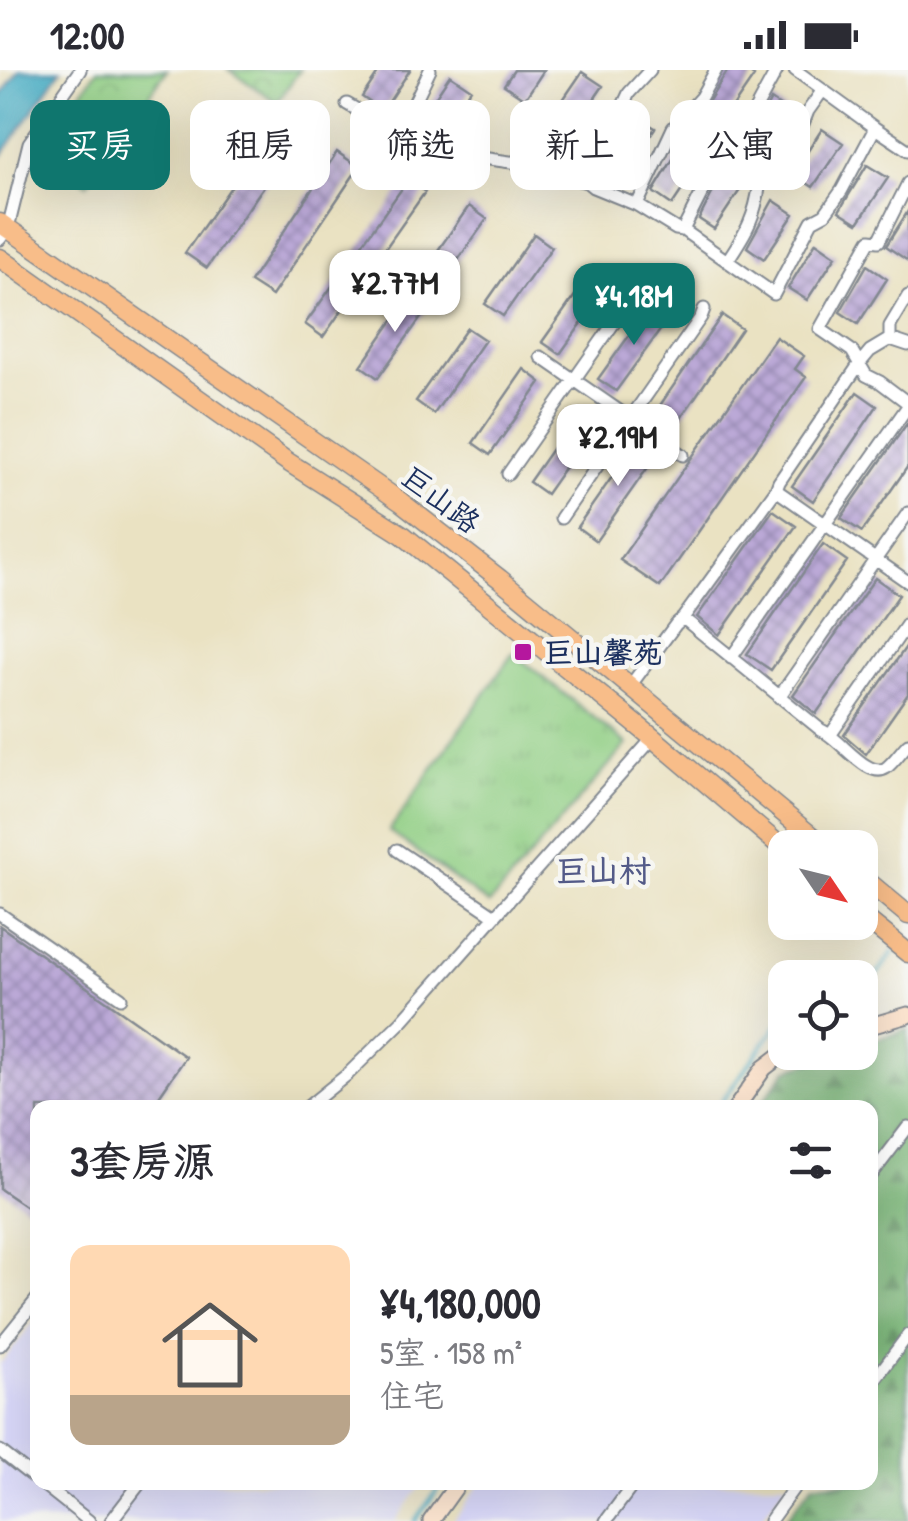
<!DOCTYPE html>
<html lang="zh">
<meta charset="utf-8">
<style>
:root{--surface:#fff;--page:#f7f7f7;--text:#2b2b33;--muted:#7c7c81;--accent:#0f766e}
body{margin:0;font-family:"Patrick Hand","LXGW WenKai TC",sans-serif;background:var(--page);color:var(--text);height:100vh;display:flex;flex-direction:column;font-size:38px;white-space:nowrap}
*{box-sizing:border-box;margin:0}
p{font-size:32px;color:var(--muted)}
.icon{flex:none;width:55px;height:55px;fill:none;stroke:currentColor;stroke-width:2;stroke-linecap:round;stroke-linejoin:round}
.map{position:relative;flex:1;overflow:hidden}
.sheet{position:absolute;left:30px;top:1030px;width:848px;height:390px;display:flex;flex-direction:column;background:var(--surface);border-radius:20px;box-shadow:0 10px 40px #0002}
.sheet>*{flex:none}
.top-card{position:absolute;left:30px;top:30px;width:850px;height:90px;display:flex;gap:20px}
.needle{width:65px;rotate:125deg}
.tools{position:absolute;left:768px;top:760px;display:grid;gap:20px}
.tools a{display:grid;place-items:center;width:110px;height:110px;border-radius:20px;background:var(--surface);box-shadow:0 10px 40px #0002;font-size:50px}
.price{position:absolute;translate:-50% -85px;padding:0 22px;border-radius:20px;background:#fff;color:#222;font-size:32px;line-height:65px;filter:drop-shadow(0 2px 5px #0008)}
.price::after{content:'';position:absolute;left:50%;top:60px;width:30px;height:22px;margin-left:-15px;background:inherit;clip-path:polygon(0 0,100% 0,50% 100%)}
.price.on{background:var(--accent);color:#fff}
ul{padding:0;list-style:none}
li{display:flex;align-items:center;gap:30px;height:250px;padding:0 40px}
li span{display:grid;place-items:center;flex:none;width:280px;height:200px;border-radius:20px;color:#555}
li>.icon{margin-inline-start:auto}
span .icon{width:120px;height:120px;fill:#fffc;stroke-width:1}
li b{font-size:42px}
h2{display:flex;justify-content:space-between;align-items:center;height:120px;padding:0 40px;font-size:42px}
.pill{padding:0 35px;border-radius:20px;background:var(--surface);box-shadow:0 10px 40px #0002;font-size:35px;line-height:90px}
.pill.on{background:var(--accent);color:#fff}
.status{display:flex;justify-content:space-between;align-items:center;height:70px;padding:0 50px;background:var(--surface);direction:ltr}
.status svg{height:28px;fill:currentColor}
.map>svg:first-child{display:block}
.built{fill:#d8d7f8}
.grass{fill:url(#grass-tufts);stroke:#567f72;stroke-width:2.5}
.forest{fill:url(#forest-firs);stroke:#487068;stroke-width:2.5}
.park{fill:url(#park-crowns);stroke:#567f72;stroke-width:2.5}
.water{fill:#41a9c1;stroke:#2e6c90;stroke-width:2.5}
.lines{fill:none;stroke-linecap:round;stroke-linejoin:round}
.stream{stroke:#41a9c1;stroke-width:4}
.building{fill:url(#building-cross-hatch)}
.street-casing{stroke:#828890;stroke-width:15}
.secondary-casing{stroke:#828890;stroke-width:19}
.primary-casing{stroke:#828890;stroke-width:21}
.street{stroke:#fff;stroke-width:11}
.secondary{stroke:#fce5d0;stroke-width:15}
.primary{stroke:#f8bd89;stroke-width:18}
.poi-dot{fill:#b5179e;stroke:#f6f6f2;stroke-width:4}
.labels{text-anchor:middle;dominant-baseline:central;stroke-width:9;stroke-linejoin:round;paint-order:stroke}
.street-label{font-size:30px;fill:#1b2f5e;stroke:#f6f6f2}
.poi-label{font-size:30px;font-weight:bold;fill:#1b2f5e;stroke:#f6f6f2;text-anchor:start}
.neighbourhood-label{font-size:32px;font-weight:bold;fill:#535a88;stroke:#f6f6f2}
</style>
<div class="status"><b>12:00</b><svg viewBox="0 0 49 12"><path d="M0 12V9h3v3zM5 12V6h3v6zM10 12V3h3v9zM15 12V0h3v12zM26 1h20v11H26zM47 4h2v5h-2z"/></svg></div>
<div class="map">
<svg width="908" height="1451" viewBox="0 0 908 1451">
<defs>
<pattern id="grass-tufts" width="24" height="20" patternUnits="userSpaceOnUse" patternTransform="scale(2.5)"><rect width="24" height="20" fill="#92cf85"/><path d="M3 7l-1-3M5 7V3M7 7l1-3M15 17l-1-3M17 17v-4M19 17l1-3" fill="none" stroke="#7db275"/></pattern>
<pattern id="forest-firs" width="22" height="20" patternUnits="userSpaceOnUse" patternTransform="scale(2.5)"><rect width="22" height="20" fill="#75b272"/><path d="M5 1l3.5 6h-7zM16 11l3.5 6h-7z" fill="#5f9161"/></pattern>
<pattern id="park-crowns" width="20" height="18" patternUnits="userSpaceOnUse" patternTransform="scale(2.5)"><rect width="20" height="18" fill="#92cf85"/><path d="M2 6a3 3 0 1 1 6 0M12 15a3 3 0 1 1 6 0" fill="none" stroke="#7db275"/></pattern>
<pattern id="building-cross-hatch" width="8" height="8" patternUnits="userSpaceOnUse" patternTransform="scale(2.5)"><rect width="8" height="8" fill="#bba9d7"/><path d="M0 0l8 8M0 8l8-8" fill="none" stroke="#978ab2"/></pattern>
</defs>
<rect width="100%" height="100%" fill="#f6f6f2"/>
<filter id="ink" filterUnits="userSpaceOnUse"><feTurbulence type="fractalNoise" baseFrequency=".01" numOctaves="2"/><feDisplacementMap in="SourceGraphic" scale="20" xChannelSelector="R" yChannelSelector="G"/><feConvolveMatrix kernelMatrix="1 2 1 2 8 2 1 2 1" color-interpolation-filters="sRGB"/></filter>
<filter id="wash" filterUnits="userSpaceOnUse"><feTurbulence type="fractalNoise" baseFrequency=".0048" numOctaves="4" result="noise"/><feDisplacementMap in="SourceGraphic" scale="40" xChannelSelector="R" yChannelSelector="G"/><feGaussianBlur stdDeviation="2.25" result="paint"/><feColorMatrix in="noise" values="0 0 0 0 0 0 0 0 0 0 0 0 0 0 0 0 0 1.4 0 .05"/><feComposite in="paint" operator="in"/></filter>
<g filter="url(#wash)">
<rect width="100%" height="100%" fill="#eae2c2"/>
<!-- built -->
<path class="built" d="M 37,1248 L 38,1412 L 423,1413 L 395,1451 L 0,1451 L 0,1294 Z
M 481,1413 L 788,1413 L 759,1451 L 453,1451 Z"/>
<!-- grass -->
<path class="grass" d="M 513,583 L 627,674 L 489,834 L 389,761 Z"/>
<!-- forest -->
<path class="forest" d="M 908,959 L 908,1451 L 784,1451 L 814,1413 L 870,1412 L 870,1038 L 758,1038 L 786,1000 L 838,983 L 860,982 L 860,975 Z"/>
<!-- park -->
<path class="park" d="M 97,0 L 167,0 L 87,114 L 41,80 Z
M 229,0 L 300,0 L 277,32 Z"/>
<!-- water -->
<path class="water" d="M 19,0 L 61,0 L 0,88 L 0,27 Z"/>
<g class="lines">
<!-- stream -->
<path class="stream" d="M 860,928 L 894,881
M 717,1038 L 777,956 L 785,951
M 415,1451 L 443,1412"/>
</g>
<g id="blocks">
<!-- building -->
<path class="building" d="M 380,0 L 410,0 L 383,41 L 362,27 Z
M 514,0 L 544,0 L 525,29 L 504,15 Z
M 728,0 L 746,0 L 754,6 L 724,50 L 705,37 Z
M 582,2 L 603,16 L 573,60 L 552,46 Z
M 450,5 L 471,19 L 441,63 L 420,50 Z
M 771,30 L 790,43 L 761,88 L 743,76 L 750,68 Z
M 634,45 L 655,58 L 625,103 L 607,91 L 617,71 Z
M 274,55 L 296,70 L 207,198 L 185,183 Z
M 822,59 L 843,73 L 813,117 L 793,104 Z
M 681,76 L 702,90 L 672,135 L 653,122 Z
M 337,82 L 359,97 L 272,226 L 250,212 Z
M 867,95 L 888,108 L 858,153 L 839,141 Z
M 724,100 L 744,114 L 714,159 L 699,149 Z
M 408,110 L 425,122 L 323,267 L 305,254 Z
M 773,130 L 794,144 L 764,189 L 747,177 Z
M 469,136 L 487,149 L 438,218 L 420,206 Z
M 908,141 L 908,191 L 886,176 Z
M 534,164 L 552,177 L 503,246 L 485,234 Z
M 816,172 L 836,186 L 807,230 L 788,218 Z
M 867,195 L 887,209 L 858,254 L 840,242 Z
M 593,200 L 611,212 L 560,284 L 542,272 Z
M 412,223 L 430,235 L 378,308 L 361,296 Z
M 651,235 L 669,248 L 616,321 L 598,309 Z
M 722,245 L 742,259 L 670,364 L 650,350 Z
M 467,258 L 485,270 L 434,344 L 416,331 Z
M 776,267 L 804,286 L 795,299 L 806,307 L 660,517 L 620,490 Z
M 524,299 L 541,312 L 490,385 L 473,373 Z
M 857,322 L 877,336 L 813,431 L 792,416 Z
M 580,339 L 597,351 L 546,424 L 529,412 Z
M 908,352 L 908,396 L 862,462 L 841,448 Z
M 640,367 L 660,380 L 596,471 L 577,457 Z
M 773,440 L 796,456 L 719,565 L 697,547 Z
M 823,474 L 847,491 L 771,600 L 747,584 Z
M 875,508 L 899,525 L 816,644 L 793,625 Z
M 908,574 L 908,624 L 866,684 L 844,665 Z
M 0,856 L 186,987 L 151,1038 L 38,1038 L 38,1145 L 0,1119 Z"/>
</g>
</g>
<g filter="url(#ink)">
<use href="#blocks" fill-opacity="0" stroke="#828890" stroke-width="2.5"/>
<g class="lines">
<!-- street casing -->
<g class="street-casing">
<path id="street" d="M 795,0 L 875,58 L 908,80
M 347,34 L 399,64 L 460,85 L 532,95 L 539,100 L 587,112 L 593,117 L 637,135 L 676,159 L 683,160 L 774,224 L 812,151 L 825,144 L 842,120 L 875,58
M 399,64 L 430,0
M 587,112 L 629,23 L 650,0
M 908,113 L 879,171 L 870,170 L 820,259 L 852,281 L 866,305 L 880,312 L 908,333
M 637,135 L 673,58 L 701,27 L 716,0
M 683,160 L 721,85 L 742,64 L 777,0
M 0,169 L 8,158 L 29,73 L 80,0
M 727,191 C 747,161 755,148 760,112 L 783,105 L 808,41 L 823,20
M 908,226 L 890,256 L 890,269 L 908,275
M 541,287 L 683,385
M 508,404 L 644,210
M 776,420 L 908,512
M 561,448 L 701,247 L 704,239
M 683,548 L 821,660 C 839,667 868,710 886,698 C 894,692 901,681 908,674
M 731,588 L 908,336
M 630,616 L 676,554 L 683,548 L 776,420 L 779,412 L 860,293 L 870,281 L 890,269
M 779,627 L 908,443
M 831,664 L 908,553
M 397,780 L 495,846
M 0,844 L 121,928
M 306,1038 L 348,1004 L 402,951 L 653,668
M 870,1107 L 908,1057
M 0,1275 L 38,1228
M 870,1316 L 908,1265
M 0,1381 L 38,1411
M 40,1412 L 89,1451
M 111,1451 L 141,1412
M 606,1451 L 635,1412
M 770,1451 L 798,1412"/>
</g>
<!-- secondary casing -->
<g class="secondary-casing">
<path id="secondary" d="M 860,959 L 908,945
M 736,1038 L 764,998 L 785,982
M 431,1451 L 459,1412"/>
</g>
<!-- primary casing -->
<g class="primary-casing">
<path id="primary" d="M 0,153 L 401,432 L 500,509 L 826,778
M 0,188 L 288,392 L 403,465 L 653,668 L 785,780
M 860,805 L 908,845
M 860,844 L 908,883"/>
</g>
<!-- street -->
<use href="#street" class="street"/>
<!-- secondary -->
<use href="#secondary" class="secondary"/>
<!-- primary -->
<use href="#primary" class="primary"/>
</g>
</g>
<!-- markers -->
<rect class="poi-dot" x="513" y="572" width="20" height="20" rx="5"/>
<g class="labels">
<!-- street labels -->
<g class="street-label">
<text transform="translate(441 429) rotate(37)">巨山路</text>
</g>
<!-- poi labels -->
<g class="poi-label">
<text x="543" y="582">巨山馨苑</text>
</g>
<!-- neighbourhood labels -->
<g class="neighbourhood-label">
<text x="603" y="800">巨山村</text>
</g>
</g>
</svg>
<div class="tools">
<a><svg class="needle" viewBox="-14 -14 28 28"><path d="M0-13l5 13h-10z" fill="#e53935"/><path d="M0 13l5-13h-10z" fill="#7c7c81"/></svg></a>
<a><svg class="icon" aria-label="locate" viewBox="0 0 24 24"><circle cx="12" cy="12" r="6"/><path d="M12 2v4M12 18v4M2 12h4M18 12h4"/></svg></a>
</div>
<b class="price" style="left:395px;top:265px">¥2.77M</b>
<b class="price on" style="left:634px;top:278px">¥4.18M</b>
<b class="price" style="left:618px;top:419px">¥2.19M</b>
<div class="top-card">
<a class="pill on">买房</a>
<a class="pill">租房</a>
<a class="pill">筛选</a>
<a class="pill">新上</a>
<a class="pill">公寓</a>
</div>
<section class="sheet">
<h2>3套房源<svg class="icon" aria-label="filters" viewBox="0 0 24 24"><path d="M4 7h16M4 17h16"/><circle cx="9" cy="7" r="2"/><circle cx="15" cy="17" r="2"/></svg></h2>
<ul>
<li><span style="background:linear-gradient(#ffd9b3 75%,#b9a48a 0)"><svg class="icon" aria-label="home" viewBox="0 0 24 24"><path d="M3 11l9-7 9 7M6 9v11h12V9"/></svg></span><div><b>¥4,180,000</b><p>5室 · 158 m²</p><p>住宅</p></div></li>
</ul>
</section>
</div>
